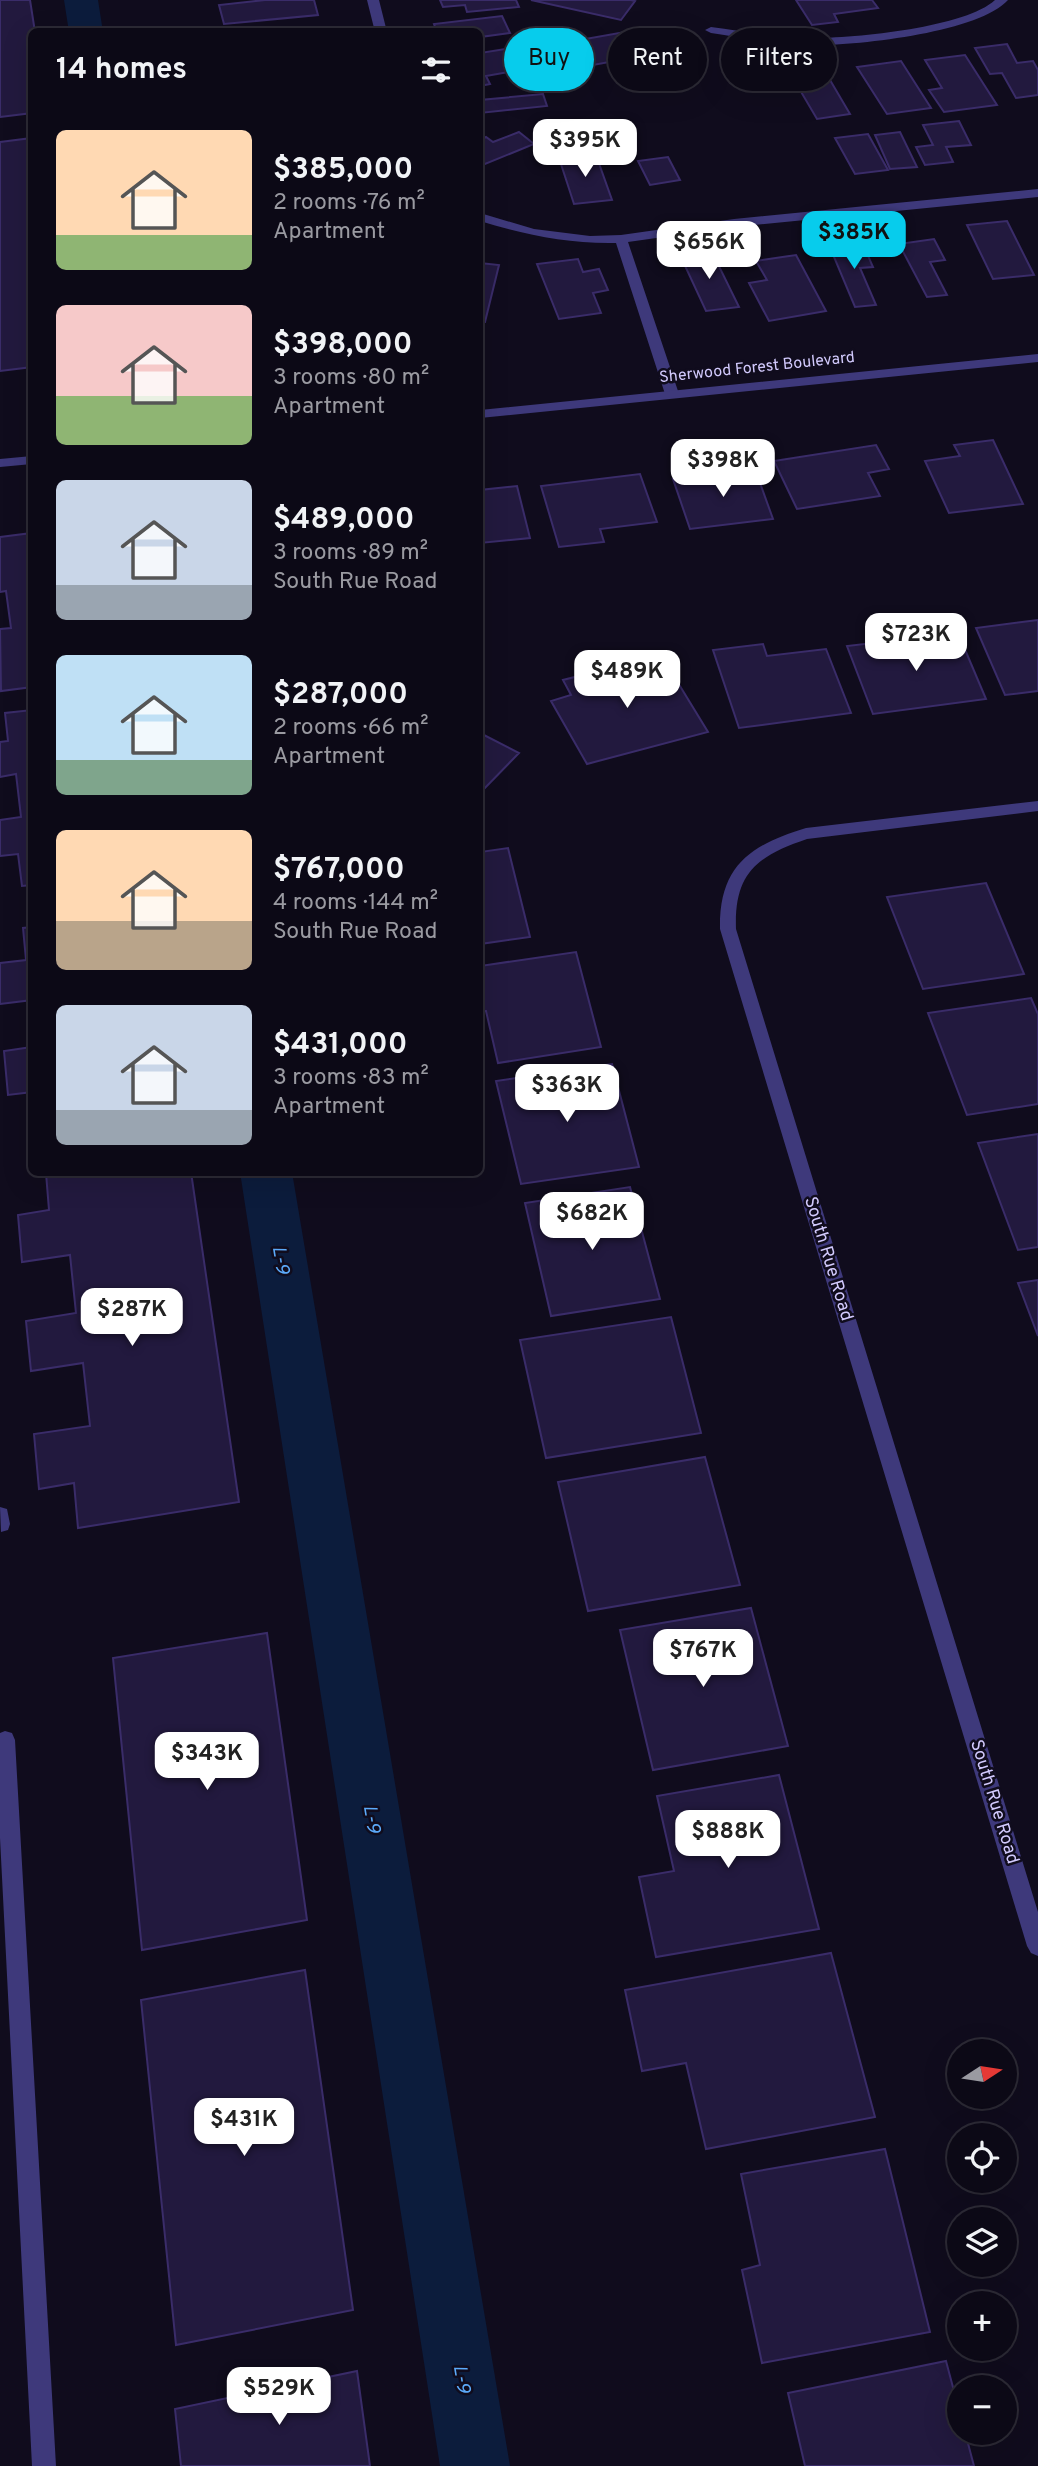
<!DOCTYPE html>
<meta charset="utf-8">
<style>
:root{--surface:#0c0916;--page:#1a1723;--text:#f1f3f6;--muted:#9a9aa1;--line:#2c2a35;--accent:#07ccec}
body{margin:0;font-family:Overpass,sans-serif;background:var(--page);color:var(--text);height:100vh;display:flex;flex-direction:column;font-size:26px;white-space:nowrap}
*{box-sizing:border-box;margin:0}
p{font-size:23px;color:var(--muted)}
.icon{flex:none;width:38px;height:38px;fill:none;stroke:currentColor;stroke-width:2;stroke-linecap:round;stroke-linejoin:round}
.map{position:relative;flex:1;overflow:hidden}
.details{position:absolute;left:28px;top:28px;width:455px;height:1148px;display:flex;flex-direction:column;background:var(--surface);border-radius:10px;box-shadow:0 7px 28px #0002,0 0 0 2px var(--line)}
.details>*{flex:none}
.guide{position:absolute;left:504px;top:28px;width:429px;height:63px;display:flex;gap:14px}
.needle{width:46px;rotate:78deg}
.controls{position:absolute;left:947px;top:2039px;display:grid;gap:14px}
.controls a{display:grid;place-items:center;width:70px;height:70px;border-radius:50%;background:var(--surface);box-shadow:0 7px 28px #0002,0 0 0 2px var(--line);font-size:35px}
.price{position:absolute;translate:-50% -60px;padding:0 16px;border-radius:14px;background:#fff;color:#222;font-size:23px;line-height:46px;filter:drop-shadow(0 2px 4px #0008)}
.price::after{content:'';position:absolute;left:50%;top:42px;width:21px;height:16px;margin-left:-10px;background:inherit;clip-path:polygon(0 0,100% 0,50% 100%)}
.price.selected{background:var(--accent);color:#111}
ul{padding:0;list-style:none}
li{display:flex;align-items:center;gap:21px;height:175px;padding:0 28px}
li span{display:grid;place-items:center;flex:none;width:196px;height:140px;border-radius:10px;color:#555}
li>.icon{margin-inline-start:auto}
span .icon{width:84px;height:84px;fill:#fffc;stroke-width:1}
li b{font-size:30px}
h2{display:flex;justify-content:space-between;align-items:center;height:84px;padding:0 28px;font-size:30px}
.chip{padding:0 24px;border-radius:32px;background:var(--surface);box-shadow:0 7px 28px #0002,0 0 0 2px var(--line);font-size:24px;line-height:63px}
.chip.selected{background:var(--accent);color:#111}
.map>svg:first-child{display:block}
.lines{fill:none;stroke-linecap:round;stroke-linejoin:round}
.canal{fill:#0c1c3c;fill-rule:evenodd}
.building{fill:#22193e;stroke:#3a2c69;stroke-width:2}
.service{fill:#3e397b;fill-rule:evenodd}
.minor{fill:#3e397b;fill-rule:evenodd}
.tertiary{fill:#3e397b;fill-rule:evenodd}
.labels{text-anchor:middle;dominant-baseline:central;stroke-width:5;stroke-linejoin:round;paint-order:stroke}
.far-street-label{font-size:16px;fill:#d2cafd;stroke:#100c1d}
.street-label{font-size:18px;fill:#d2cafd;stroke:#100c1d}
.water-label{font-size:19px;font-style:italic;fill:#5caafa;stroke:#100c1d}
</style>
<div class="map">
<svg width="1038" height="2466" viewBox="0 0 1038 2466">
<rect width="100%" height="100%" fill="#100c1d"/>
<g class="lines">
<!-- canal -->
<path class="canal" d="M 64,0 L 98,0 L 103,32 L 69,32 Z
M 240,1172 L 292,1172 L 510,2466 L 440,2466 Z"/>
</g>
<!-- building -->
<path class="building" d="M 0,0 L 30,0 L 35,32 L 32,32 L 32,113 L 0,117 Z
M 265,0 L 314,0 L 318,15 L 224,24 L 219,5 Z
M 440,0 L 516,0 L 519,7 L 467,12 L 465,5 L 443,7 Z
M 531,0 L 631,0 L 635,1 L 621,20 Z
M 796,0 L 872,0 L 878,8 L 834,14 L 838,22 L 812,25 Z
M 502,16 L 510,33 L 480,37 L 480,32 L 437,32 L 434,24 Z
M 636,30 L 652,54 L 561,71 L 546,46 Z
M 1007,44 L 1017,63 L 1033,61 L 1038,70 L 1038,95 L 1016,98 L 1002,73 L 990,74 L 975,48 Z
M 511,48 L 519,60 L 541,56 L 548,65 L 486,76 L 490,84 L 480,86 L 480,53 Z
M 965,55 L 997,105 L 944,112 L 929,90 L 942,88 L 925,60 Z
M 901,61 L 931,108 L 887,114 L 857,67 Z
M 820,63 L 850,114 L 817,119 L 787,68 Z
M 543,94 L 547,106 L 480,113 L 480,100 Z
M 959,121 L 971,145 L 946,147 L 953,162 L 925,165 L 916,147 L 933,145 L 923,125 Z
M 519,132 L 534,144 L 480,166 L 480,140 L 486,137 L 493,142 Z
M 900,132 L 917,167 L 890,169 L 875,135 Z
M 868,134 L 888,170 L 855,174 L 835,138 Z
M 32,138 L 32,367 L 0,371 L 0,142 Z
M 596,155 L 612,200 L 574,204 L 559,158 Z
M 668,157 L 680,180 L 650,185 L 638,161 Z
M 1007,221 L 1034,275 L 993,279 L 967,225 Z
M 934,239 L 945,260 L 930,262 L 947,295 L 927,297 L 899,244 Z
M 862,242 L 873,267 L 860,268 L 876,305 L 855,307 L 829,245 Z
M 711,250 L 739,307 L 706,311 L 680,255 Z
M 796,255 L 826,311 L 769,321 L 749,283 L 767,280 L 756,261 Z
M 578,259 L 583,272 L 599,269 L 608,290 L 593,293 L 601,313 L 559,319 L 537,264 Z
M 480,263 L 499,265 L 485,322 L 480,322 Z
M 993,440 L 1023,504 L 949,513 L 925,461 L 960,456 L 954,445 Z
M 876,445 L 889,469 L 868,473 L 880,496 L 797,509 L 774,461 Z
M 755,469 L 773,519 L 690,529 L 673,479 Z
M 640,474 L 657,522 L 600,529 L 604,542 L 559,547 L 541,486 Z
M 517,486 L 530,538 L 480,543 L 480,490 Z
M 32,533 L 32,687 L 1,691 L 0,629 L 11,628 L 6,591 L 0,592 L 0,537 Z
M 1038,620 L 1038,691 L 1005,695 L 976,628 Z
M 958,633 L 986,699 L 873,714 L 847,646 Z
M 763,644 L 767,656 L 826,649 L 851,713 L 739,728 L 713,650 Z
M 661,655 L 708,732 L 587,764 L 551,701 L 571,695 L 563,680 Z
M 32,710 L 32,885 L 22,886 L 18,854 L 0,856 L 0,820 L 21,817 L 16,774 L 0,777 L 0,742 L 8,741 L 5,713 Z
M 480,733 L 519,753 L 480,793 Z
M 508,848 L 530,937 L 480,944 L 480,852 Z
M 986,883 L 1024,974 L 923,989 L 887,897 Z
M 32,927 L 32,1000 L 0,1004 L 0,963 L 26,960 L 23,928 Z
M 576,952 L 601,1047 L 498,1063 L 486,1011 L 480,1011 L 480,966 Z
M 1031,998 L 1038,1014 L 1038,1104 L 967,1115 L 928,1013 Z
M 32,1047 L 32,1092 L 8,1095 L 4,1051 Z
M 612,1064 L 639,1167 L 521,1184 L 496,1081 Z
M 1038,1134 L 1038,1247 L 1018,1250 L 978,1143 Z
M 191,1172 L 239,1502 L 78,1528 L 74,1483 L 39,1489 L 34,1434 L 90,1426 L 83,1363 L 31,1371 L 26,1321 L 76,1313 L 70,1255 L 22,1262 L 18,1215 L 49,1210 L 46,1173 Z
M 630,1187 L 660,1299 L 551,1316 L 525,1203 Z
M 1038,1280 L 1038,1336 L 1018,1283 Z
M 671,1317 L 701,1433 L 546,1458 L 520,1340 Z
M 705,1457 L 740,1585 L 588,1611 L 558,1482 Z
M 751,1608 L 788,1746 L 653,1770 L 620,1630 Z
M 267,1633 L 307,1920 L 142,1950 L 113,1658 Z
M 779,1775 L 819,1929 L 656,1957 L 639,1877 L 674,1871 L 657,1796 Z
M 831,1953 L 875,2117 L 706,2149 L 686,2063 L 642,2071 L 625,1990 Z
M 305,1970 L 353,2310 L 176,2345 L 141,2000 Z
M 885,2149 L 930,2332 L 762,2363 L 742,2270 L 760,2265 L 741,2174 Z
M 946,2361 L 959,2410 L 959,2432 L 965,2432 L 974,2466 L 805,2466 L 788,2393 Z
M 357,2371 L 370,2466 L 181,2466 L 175,2409 Z"/>
<g class="lines">
<!-- service -->
<path class="service" d="M 0,1507 L 7,1509 L 10,1524 L 8,1530 L 1,1532 Z
M 5,1731 L 12,1733 L 15,1740 L 56,2466 L 32,2466 L 0,1838 L 0,1733 Z"/>
<!-- minor -->
<path class="minor" d="M 367,0 L 379,0 L 387,32 L 375,32 Z
M 995,0 L 1008,0 C 978,34 842,48 796,45 C 768,44 739,37 711,33 L 705,30 L 711,27 C 739,30 768,37 797,38 C 841,40 964,29 995,0 Z
M 1038,189 L 1038,197 L 734,227 L 628,242 L 679,394 L 672,398 L 665,394 L 616,243 C 568,244 525,235 480,221 L 480,213 L 534,229 L 590,236 L 621,235 L 734,219 Z
M 1038,801 L 1038,811 L 807,839 C 757,856 734,873 736,929 L 1038,1912 L 1038,1956 L 1031,1953 L 1027,1946 L 720,929 C 719,866 750,845 806,828 Z"/>
<!-- tertiary -->
<path class="tertiary" d="M 1038,354 L 1038,362 L 480,418 L 480,410 Z
M 32,456 L 32,464 L 0,467 L 0,459 Z"/>
</g>
<g class="labels">
<!-- far-street labels -->
<g class="far-street-label">
<text transform="translate(757 368) rotate(-6)">Sherwood Forest Boulevard</text>
</g>
<!-- street labels -->
<g class="street-label">
<text transform="translate(828 1259) rotate(73)">South Rue Road</text>
<text transform="translate(994 1802) rotate(73)">South Rue Road</text>
</g>
<!-- water labels -->
<g class="water-label">
<text transform="translate(280 1260) rotate(81)">L-9</text>
<text transform="translate(371 1819) rotate(81)">L-9</text>
<text transform="translate(461 2379) rotate(81)">L-9</text>
</g>
</g>
</svg>
<div class="controls">
<a><svg class="needle" viewBox="-14 -14 28 28"><path d="M0-13l5 13h-10z" fill="#e53935"/><path d="M0 13l5-13h-10z" fill="#9a9aa1"/></svg></a>
<a><svg class="icon" aria-label="locate" viewBox="0 0 24 24"><circle cx="12" cy="12" r="6"/><path d="M12 2v4M12 18v4M2 12h4M18 12h4"/></svg></a>
<a><svg class="icon" aria-label="layers" viewBox="0 0 24 24"><path d="M12 4l9 5-9 5-9-5zM3 14l9 5 9-5"/></svg></a>
<a>+</a>
<a>−</a>
</div>
<b class="price" style="left:585px;top:179px">$395K</b>
<b class="price selected" style="left:854px;top:271px">$385K</b>
<b class="price" style="left:709px;top:281px">$656K</b>
<b class="price" style="left:723px;top:499px">$398K</b>
<b class="price" style="left:916px;top:673px">$723K</b>
<b class="price" style="left:627px;top:710px">$489K</b>
<b class="price" style="left:567px;top:1124px">$363K</b>
<b class="price" style="left:592px;top:1252px">$682K</b>
<b class="price" style="left:132px;top:1348px">$287K</b>
<b class="price" style="left:703px;top:1689px">$767K</b>
<b class="price" style="left:207px;top:1792px">$343K</b>
<b class="price" style="left:728px;top:1870px">$888K</b>
<b class="price" style="left:244px;top:2158px">$431K</b>
<b class="price" style="left:279px;top:2427px">$529K</b>
<div class="guide">
<a class="chip selected">Buy</a>
<a class="chip">Rent</a>
<a class="chip">Filters</a>
</div>
<section class="details">
<h2>14 homes<svg class="icon" aria-label="filters" viewBox="0 0 24 24"><path d="M4 7h16M4 17h16"/><circle cx="9" cy="7" r="2"/><circle cx="15" cy="17" r="2"/></svg></h2>
<ul>
<li><span style="background:linear-gradient(#ffd9b3 75%,#8fb573 0)"><svg class="icon" aria-label="home" viewBox="0 0 24 24"><path d="M3 11l9-7 9 7M6 9v11h12V9"/></svg></span><div><b>$385,000</b><p>2 rooms · 76 m²</p><p>Apartment</p></div></li>
<li><span style="background:linear-gradient(#f6c9c9 65%,#8fb573 0)"><svg class="icon" aria-label="home" viewBox="0 0 24 24"><path d="M3 11l9-7 9 7M6 9v11h12V9"/></svg></span><div><b>$398,000</b><p>3 rooms · 80 m²</p><p>Apartment</p></div></li>
<li><span style="background:linear-gradient(#c9d6e8 75%,#9aa5b1 0)"><svg class="icon" aria-label="home" viewBox="0 0 24 24"><path d="M3 11l9-7 9 7M6 9v11h12V9"/></svg></span><div><b>$489,000</b><p>3 rooms · 89 m²</p><p>South Rue Road</p></div></li>
<li><span style="background:linear-gradient(#bfe0f5 75%,#7fa58c 0)"><svg class="icon" aria-label="home" viewBox="0 0 24 24"><path d="M3 11l9-7 9 7M6 9v11h12V9"/></svg></span><div><b>$287,000</b><p>2 rooms · 66 m²</p><p>Apartment</p></div></li>
<li><span style="background:linear-gradient(#ffd9b3 65%,#b9a48a 0)"><svg class="icon" aria-label="home" viewBox="0 0 24 24"><path d="M3 11l9-7 9 7M6 9v11h12V9"/></svg></span><div><b>$767,000</b><p>4 rooms · 144 m²</p><p>South Rue Road</p></div></li>
<li><span style="background:linear-gradient(#c9d6e8 75%,#9aa5b1 0)"><svg class="icon" aria-label="home" viewBox="0 0 24 24"><path d="M3 11l9-7 9 7M6 9v11h12V9"/></svg></span><div><b>$431,000</b><p>3 rooms · 83 m²</p><p>Apartment</p></div></li>
</ul>
</section>
</div>
